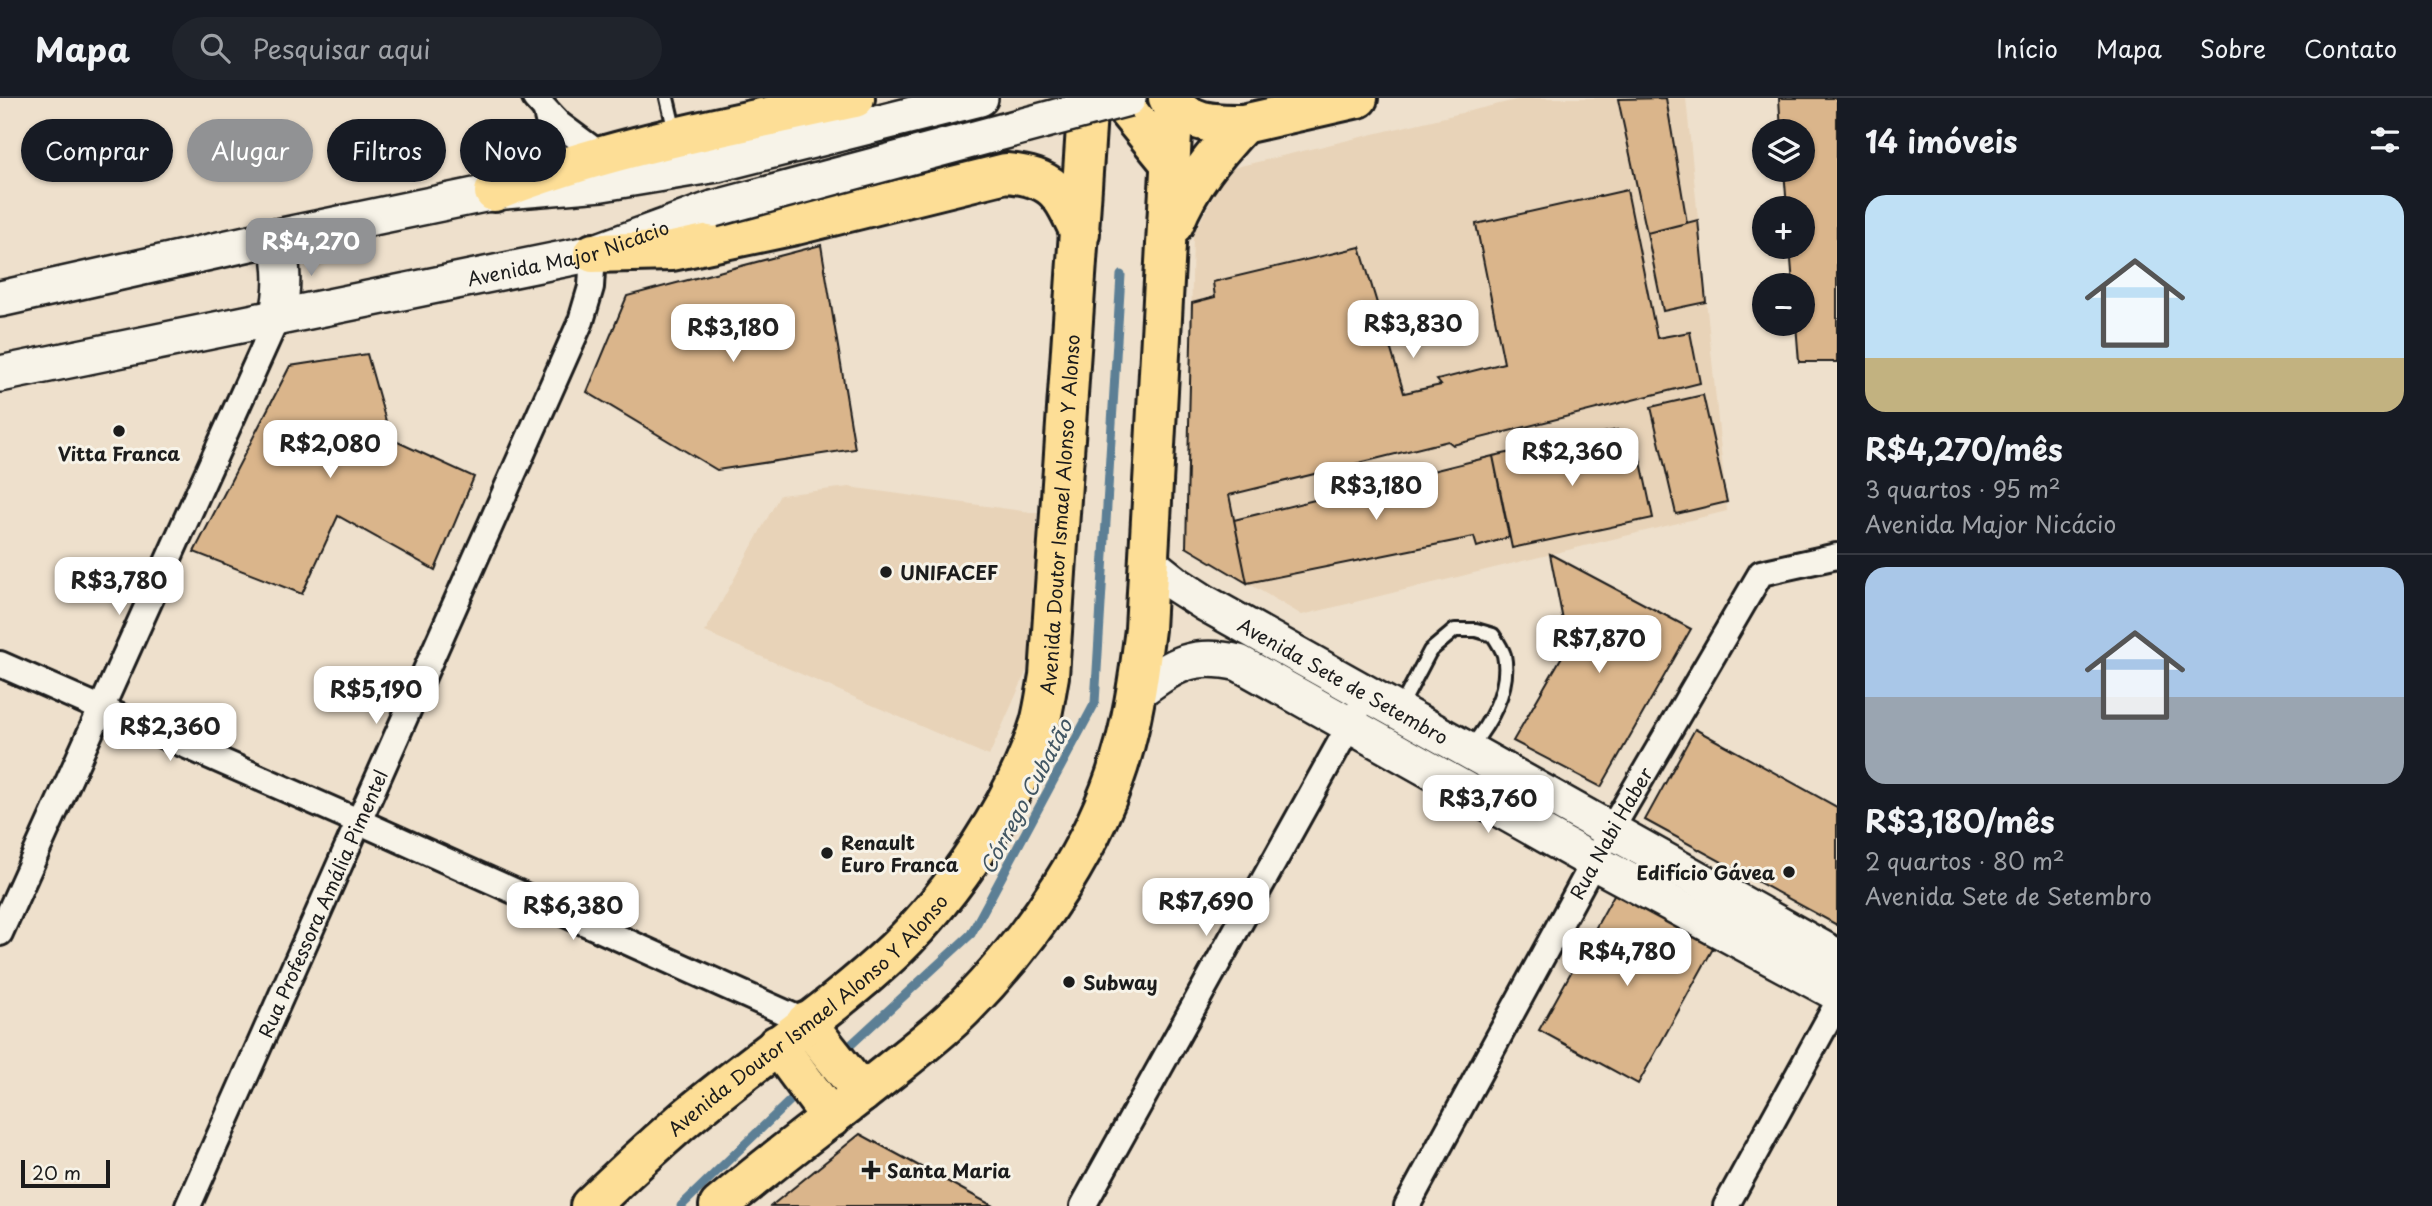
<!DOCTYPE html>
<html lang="pt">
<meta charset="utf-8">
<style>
:root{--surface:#171b24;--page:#20242c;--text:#f1f3f6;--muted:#9ea1a6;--line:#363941;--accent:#919294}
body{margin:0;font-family:"Playpen Sans",sans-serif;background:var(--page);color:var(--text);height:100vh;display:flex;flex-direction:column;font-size:26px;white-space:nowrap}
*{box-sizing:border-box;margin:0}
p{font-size:23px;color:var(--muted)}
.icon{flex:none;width:38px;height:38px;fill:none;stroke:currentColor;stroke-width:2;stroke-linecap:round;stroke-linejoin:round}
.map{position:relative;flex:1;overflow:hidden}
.panel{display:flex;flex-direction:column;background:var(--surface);width:595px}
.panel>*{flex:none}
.hud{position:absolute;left:21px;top:21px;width:665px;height:63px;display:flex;gap:14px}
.controls{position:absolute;left:1752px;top:21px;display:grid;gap:14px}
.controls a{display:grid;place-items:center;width:63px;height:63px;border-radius:50%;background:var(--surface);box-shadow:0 2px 5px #0004;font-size:35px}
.scale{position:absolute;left:21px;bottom:18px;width:89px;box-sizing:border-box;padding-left:7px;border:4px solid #1c1c1c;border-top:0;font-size:19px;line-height:24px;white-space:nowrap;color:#1c1c1c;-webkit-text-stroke:5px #f7f3e8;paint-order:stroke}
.price{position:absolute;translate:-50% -60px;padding:0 16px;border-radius:14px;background:#fff;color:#222;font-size:23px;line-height:46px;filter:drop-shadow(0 2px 4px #0008)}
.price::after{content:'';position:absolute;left:50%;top:42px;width:21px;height:16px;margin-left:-10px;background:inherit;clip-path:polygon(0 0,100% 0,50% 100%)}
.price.active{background:var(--accent);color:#fff}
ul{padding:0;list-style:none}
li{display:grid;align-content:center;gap:14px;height:371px;padding:0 28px}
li+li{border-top:2px solid var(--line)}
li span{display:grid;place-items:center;height:217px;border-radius:21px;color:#555}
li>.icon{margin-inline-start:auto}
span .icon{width:126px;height:126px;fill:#fffc;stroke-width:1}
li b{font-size:30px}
h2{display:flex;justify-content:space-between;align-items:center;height:84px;padding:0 28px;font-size:30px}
.pill{padding:0 24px;border-radius:32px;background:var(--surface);box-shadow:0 2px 5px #0004;font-size:24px;line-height:63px}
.pill.active{background:var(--accent);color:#fff}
header{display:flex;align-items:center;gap:42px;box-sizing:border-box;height:98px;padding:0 35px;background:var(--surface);border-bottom:2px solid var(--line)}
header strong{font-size:33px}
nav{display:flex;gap:38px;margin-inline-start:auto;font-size:24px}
.search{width:490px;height:63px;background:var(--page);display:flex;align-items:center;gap:18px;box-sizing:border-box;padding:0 24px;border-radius:38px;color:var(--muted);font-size:26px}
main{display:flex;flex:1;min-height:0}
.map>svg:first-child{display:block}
.built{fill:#e8d3b8}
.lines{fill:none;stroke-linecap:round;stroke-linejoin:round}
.stream{stroke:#5c7f95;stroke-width:9}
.building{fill:#dab58b;stroke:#1c1c1c;stroke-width:2}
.lane-casing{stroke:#1c1c1c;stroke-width:18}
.street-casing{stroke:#1c1c1c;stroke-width:30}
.secondary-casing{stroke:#1c1c1c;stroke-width:40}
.primary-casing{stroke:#1c1c1c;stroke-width:44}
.lane{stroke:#f7f3e8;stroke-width:12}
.street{stroke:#f7f3e8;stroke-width:24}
.secondary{stroke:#f7f3e8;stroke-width:35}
.primary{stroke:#fdde96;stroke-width:38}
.secondary-bridge-casing{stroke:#1c1c1c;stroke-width:40;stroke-linecap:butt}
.secondary-bridge{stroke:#f7f3e8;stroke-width:35}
.poi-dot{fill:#1c1c1c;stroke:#f7f3e8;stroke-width:2.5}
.labels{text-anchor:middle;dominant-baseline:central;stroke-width:6;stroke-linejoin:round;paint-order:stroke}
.street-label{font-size:19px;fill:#1c1c1c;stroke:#f7f3e8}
.poi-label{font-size:19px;font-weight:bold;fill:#1c1c1c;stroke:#f7f3e8;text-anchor:start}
.water-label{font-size:21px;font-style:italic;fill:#415663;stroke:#f7f3e8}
</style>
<header>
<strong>Mapa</strong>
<div class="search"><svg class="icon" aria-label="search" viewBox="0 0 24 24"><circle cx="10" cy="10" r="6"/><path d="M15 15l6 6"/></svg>Pesquisar aqui</div>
<nav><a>Início</a><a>Mapa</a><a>Sobre</a><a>Contato</a></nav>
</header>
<main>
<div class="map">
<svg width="1837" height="1108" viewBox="0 0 1837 1108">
<rect width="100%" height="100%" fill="#eee0cc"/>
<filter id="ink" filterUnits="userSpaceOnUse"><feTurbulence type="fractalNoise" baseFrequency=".0143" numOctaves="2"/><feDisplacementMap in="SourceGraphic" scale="14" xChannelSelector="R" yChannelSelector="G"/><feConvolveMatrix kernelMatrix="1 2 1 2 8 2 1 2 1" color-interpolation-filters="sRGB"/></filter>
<g filter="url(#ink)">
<!-- built -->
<path class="built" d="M 1524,0 L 1686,0 L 1727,413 L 1302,517 L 1186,449 L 1193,137 L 1228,71 Z
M 849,389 L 1037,415 L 1032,561 L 989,658 L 705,534 L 780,397 Z"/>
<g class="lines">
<!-- stream -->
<path class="stream" d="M 842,955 L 971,836 L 1095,605 L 1121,177
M 681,1108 L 800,993"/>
</g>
<!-- building -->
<path class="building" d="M 1666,0 L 1687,125 L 1647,135 L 1618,1 Z
M 1779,0 L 1837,0 L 1837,264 L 1799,264 L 1796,226 L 1802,226 L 1802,187 L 1793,187 L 1790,149 L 1802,149 L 1802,110 L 1787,110 L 1784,72 L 1802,72 L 1802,33 L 1781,33 Z
M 1627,92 L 1657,240 L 1690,234 L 1700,285 L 1453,347 L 1448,343 L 1229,397 L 1247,485 L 1186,449 L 1192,205 L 1215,199 L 1213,184 L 1360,149 L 1404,295 L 1441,287 L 1437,282 L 1504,265 L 1476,126 Z
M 1698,122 L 1706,204 L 1663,213 L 1647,135 Z
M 821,147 L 855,351 L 717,372 L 587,294 L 627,198 Z
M 367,256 L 391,341 L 474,379 L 435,472 L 338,418 L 302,496 L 194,454 L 290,268 Z
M 1703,297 L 1727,404 L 1676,416 L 1651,309 Z
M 1617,332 L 1620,347 L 1636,340 L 1653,420 L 1512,450 L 1493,358 Z
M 1493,358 L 1509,439 L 1477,449 L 1474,439 L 1247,485 L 1234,422 Z
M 1550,456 L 1691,531 L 1601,689 L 1513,643 L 1568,548 Z
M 1695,631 L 1837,709 L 1837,827 L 1645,722 Z
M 1616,793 L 1715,847 L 1638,986 L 1539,932 Z
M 860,1036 L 993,1108 L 771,1108 Z"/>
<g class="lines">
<!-- lane casing -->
<g class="lane-casing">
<path id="lane" d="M 667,0 L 675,34
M 1400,610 L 1430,553 L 1455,532 L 1476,532 L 1493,537 C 1497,543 1502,551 1504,557 C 1511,591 1490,625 1470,650"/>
</g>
<!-- street casing -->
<g class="street-casing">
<g id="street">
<path d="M 535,0 L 559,26 L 602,58"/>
<path d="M 546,14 L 553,43 L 550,72"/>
<path d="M 0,566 L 358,723 L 806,924"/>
<path d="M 0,835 L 277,220"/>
<path id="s1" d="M 188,1108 L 581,223 L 591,189 L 593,155"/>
<path d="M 1083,1108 L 1357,614"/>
<path id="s2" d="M 1407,1108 L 1611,732 L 1761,475 L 1837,458"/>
<path d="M 1726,1108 L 1837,906"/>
</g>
</g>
<!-- secondary casing -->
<g class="secondary-casing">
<g id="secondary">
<path d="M 277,139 C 283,170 284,190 277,220"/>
<path d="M 0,201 L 277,139 L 494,94 L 602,85 L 717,66 L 980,0"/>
<path id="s3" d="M 0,276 L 593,155 L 713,111"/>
<path id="s4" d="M 1148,464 L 1177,487 L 1205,505 L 1837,859"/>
<path d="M 1137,594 C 1175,567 1191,554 1239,565 L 1594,764 L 1837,895"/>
</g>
</g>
<!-- primary casing -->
<g class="primary-casing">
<g id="primary">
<path d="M 1117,0 L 1171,66"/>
<path d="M 1168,0 C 1189,26 1212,26 1243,26 L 1358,0"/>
<path d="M 494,94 C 610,48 733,27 855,0"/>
<path d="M 1174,126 C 1190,86 1214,57 1243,26"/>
<path d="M 593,155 L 672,153 L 796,127 L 1006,75 C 1054,79 1061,94 1080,135"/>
<path d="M 806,924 L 862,995"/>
<path d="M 777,947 L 831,1020"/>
<path id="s5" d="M 590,1108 C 619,1080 649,1052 680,1025 C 749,966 828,915 895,852 C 953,796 1016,703 1040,625 C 1044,610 1046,594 1049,578 L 1088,0"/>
<path d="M 719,1108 C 773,1062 831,1020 886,976 C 912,955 939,935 963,911 C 1034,839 1099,745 1125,646 C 1135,608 1140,570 1145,531 L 1174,0"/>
</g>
</g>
<!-- lane -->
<use href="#lane" class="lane"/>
<!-- street -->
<use href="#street" class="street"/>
<!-- secondary -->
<use href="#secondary" class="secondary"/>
<!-- primary -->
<use href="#primary" class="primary"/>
<!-- secondary-bridge casing -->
<g class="secondary-bridge-casing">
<path id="secondary-bridge" d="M 713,111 L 1128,0"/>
</g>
<!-- secondary-bridge -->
<use href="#secondary-bridge" class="secondary-bridge"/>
</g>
</g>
<!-- markers -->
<g class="poi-dot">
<circle cx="119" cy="333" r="7"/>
<circle cx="886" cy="474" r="7"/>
<circle cx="827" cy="755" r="7"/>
<circle cx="1789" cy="774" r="7"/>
<circle cx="1069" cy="884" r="7"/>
<path d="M867.5 1061.5h7v7h7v7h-7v7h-7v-7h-7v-7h7z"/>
</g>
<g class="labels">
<!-- street labels -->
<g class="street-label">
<text stroke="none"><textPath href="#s3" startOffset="581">Avenida Major Nicácio</textPath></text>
<text stroke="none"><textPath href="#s5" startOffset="880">Avenida Doutor Ismael Alonso Y Alonso</textPath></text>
<text stroke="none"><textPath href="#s4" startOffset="229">Avenida Sete de Setembro</textPath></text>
<text stroke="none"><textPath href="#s2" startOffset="425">Rua Nabi Haber</textPath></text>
<text stroke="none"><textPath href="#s1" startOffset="331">Rua Professora Amália Pimentel</textPath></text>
<text stroke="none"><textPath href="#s5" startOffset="290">Avenida Doutor Ismael Alonso Y Alonso</textPath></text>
</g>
<!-- poi labels -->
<g class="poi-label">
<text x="119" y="355" text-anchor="middle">Vitta Franca</text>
<text x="900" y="474">UNIFACEF</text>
<text x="841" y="744">Renault<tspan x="841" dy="22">Euro Franca</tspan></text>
<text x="1775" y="774" text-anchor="end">Edifício Gávea</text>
<text x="1083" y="884">Subway</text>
<text x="887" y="1072">Santa Maria</text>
</g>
<!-- water labels -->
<g class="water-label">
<text transform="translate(1025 698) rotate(-62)">Córrego Cubatão</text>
</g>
</g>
</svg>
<div class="controls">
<a><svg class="icon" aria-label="layers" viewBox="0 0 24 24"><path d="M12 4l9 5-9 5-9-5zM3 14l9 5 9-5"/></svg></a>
<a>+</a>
<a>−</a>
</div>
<div class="scale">20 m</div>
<b class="price active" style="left:311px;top:180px">R$4,270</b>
<b class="price" style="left:1413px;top:262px">R$3,830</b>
<b class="price" style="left:733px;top:266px">R$3,180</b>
<b class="price" style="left:330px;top:382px">R$2,080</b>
<b class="price" style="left:1572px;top:390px">R$2,360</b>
<b class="price" style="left:1376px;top:424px">R$3,180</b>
<b class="price" style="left:119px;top:519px">R$3,780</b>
<b class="price" style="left:1599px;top:577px">R$7,870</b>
<b class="price" style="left:376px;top:628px">R$5,190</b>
<b class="price" style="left:170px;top:665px">R$2,360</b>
<b class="price" style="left:1488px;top:737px">R$3,760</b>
<b class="price" style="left:1206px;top:840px">R$7,690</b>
<b class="price" style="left:573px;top:844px">R$6,380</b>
<b class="price" style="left:1627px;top:890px">R$4,780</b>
<div class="hud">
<a class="pill">Comprar</a>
<a class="pill active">Alugar</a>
<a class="pill">Filtros</a>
<a class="pill">Novo</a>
</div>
</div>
<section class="panel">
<h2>14 imóveis<svg class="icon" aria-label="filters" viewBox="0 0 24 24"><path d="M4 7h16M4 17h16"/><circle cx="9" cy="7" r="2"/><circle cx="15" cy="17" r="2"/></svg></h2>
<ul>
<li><span style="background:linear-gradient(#bfe0f5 75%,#c2b280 0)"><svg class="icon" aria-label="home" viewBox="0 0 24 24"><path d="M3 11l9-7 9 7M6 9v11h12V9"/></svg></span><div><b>R$4,270/mês</b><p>3 quartos · 95 m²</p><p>Avenida Major Nicácio</p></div></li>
<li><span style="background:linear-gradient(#a9c7e8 60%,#9aa5b1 0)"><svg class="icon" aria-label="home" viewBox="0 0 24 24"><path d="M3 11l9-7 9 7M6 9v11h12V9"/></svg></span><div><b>R$3,180/mês</b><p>2 quartos · 80 m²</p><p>Avenida Sete de Setembro</p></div></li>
</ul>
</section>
</main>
